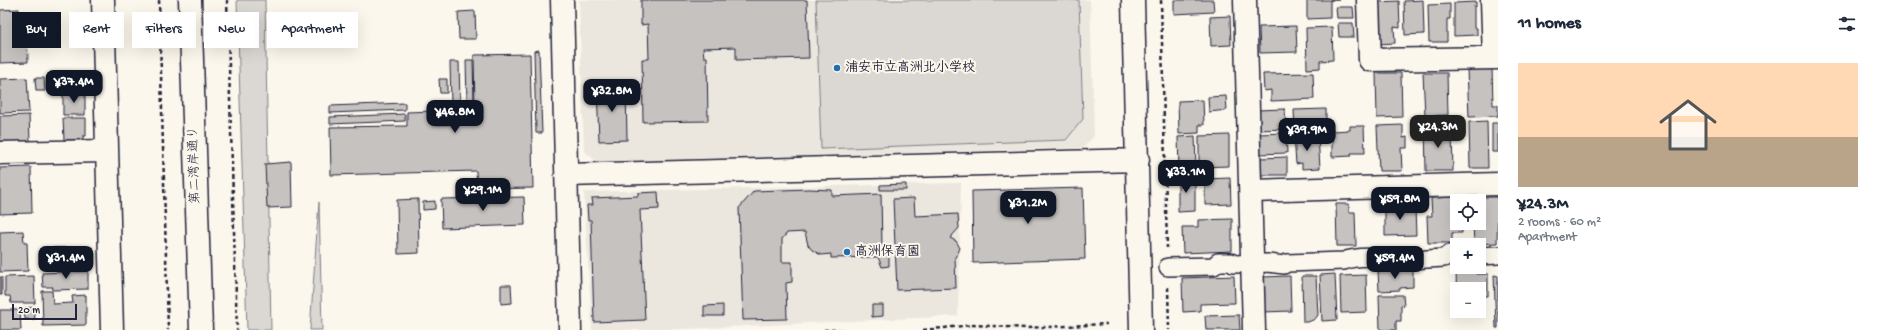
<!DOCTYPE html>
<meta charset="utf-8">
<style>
:root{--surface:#fff;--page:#f2f2f3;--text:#1f2937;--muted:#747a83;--accent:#111827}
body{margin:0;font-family:"Gochi Hand","Klee One",sans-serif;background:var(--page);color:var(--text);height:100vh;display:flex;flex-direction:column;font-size:15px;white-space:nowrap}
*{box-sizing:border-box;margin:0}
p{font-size:13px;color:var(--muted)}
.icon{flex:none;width:22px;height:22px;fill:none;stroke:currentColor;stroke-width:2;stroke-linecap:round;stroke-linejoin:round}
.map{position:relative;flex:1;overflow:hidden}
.panel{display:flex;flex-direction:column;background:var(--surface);width:380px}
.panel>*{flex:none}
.hud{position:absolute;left:12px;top:12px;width:380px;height:36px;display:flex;gap:8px}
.tools{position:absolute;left:1450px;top:194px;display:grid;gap:8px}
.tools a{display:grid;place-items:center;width:36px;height:36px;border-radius:0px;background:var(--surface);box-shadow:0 4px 16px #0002;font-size:20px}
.scale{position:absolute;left:12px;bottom:10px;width:65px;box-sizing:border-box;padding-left:4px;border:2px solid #22223b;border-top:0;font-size:11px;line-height:14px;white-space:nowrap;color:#22223b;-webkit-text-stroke:3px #fbf7ec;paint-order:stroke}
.price{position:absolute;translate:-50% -34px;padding:0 9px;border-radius:8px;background:var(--accent);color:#fff;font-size:13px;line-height:26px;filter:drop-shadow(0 1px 2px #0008)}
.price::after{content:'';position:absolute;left:50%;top:24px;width:12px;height:9px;margin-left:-6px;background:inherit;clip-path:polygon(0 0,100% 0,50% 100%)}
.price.active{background:#222;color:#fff}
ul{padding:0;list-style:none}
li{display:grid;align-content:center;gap:8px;height:212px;padding:0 20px}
li span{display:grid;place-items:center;height:124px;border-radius:0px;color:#555}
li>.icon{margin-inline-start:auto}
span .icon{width:72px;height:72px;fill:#fffc;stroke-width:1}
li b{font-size:17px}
h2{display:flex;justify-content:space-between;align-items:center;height:48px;padding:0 20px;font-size:17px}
.chip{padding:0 14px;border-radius:0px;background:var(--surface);box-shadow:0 4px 16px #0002;font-size:14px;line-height:36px}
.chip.active{background:var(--accent);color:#fff}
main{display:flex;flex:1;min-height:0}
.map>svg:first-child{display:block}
.built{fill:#ebe7df}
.green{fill:#dbd8d3;stroke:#7e7d87}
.building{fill:#c6c2c0;stroke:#22223b}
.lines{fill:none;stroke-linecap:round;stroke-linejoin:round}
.pedestrian-casing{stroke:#22223b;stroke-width:20}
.minor-casing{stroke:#22223b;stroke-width:25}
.tertiary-casing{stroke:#22223b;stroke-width:25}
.path{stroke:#22223b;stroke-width:2.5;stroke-dasharray:4 3;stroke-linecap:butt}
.pedestrian{stroke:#fbf7ec;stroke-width:17}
.minor{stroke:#fbf7ec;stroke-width:22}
.tertiary{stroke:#fbf7ec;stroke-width:22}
.poi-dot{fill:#1f6fb2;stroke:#fbf7ec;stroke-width:1.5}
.labels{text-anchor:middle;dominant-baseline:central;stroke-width:4;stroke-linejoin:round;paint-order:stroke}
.poi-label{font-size:13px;font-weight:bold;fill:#22223b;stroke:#fbf7ec;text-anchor:start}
.street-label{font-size:13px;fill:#22223b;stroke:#fbf7ec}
</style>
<main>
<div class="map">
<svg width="1498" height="330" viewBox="0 0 1498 330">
<rect width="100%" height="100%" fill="#fbf7ec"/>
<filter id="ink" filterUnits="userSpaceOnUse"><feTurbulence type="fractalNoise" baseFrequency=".025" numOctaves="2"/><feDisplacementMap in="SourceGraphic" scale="8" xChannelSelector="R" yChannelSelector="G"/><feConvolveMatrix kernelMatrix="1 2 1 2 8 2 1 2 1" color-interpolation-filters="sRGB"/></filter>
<g filter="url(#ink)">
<!-- built -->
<path class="built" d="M 579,0 L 1090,0 L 1094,136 L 1083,148 L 597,162 L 584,151 Z
M 961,183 L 958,316 L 661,330 L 592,330 L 584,192 Z"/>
<!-- green -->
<path class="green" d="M 237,0 L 265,0 L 271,330 L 247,330 Z
M 816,0 L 1079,0 L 1083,119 L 1066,140 L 821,149 Z
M 319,202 L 322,330 L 310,330 Z"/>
<!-- building -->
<path class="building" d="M 641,0 L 807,0 L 809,58 L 736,60 L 736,47 L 703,48 L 704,57 L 707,57 L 708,121 L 643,122 L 642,59 L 649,59 L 648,24 L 641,25 Z
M 1174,0 L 1213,0 L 1214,12 L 1174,14 Z
M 1307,0 L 1339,0 L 1330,0 L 1330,18 L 1307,19 Z
M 1423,0 L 1424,34 L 1405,35 L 1404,1 Z
M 1399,1 L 1400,28 L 1394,27 L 1395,43 L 1378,44 L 1377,2 Z
M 1476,2 L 1476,7 L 1474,6 L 1474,28 L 1477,28 L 1477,35 L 1454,36 L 1454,3 Z
M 1450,4 L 1450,19 L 1447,19 L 1447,42 L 1429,42 L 1428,5 Z
M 1336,7 L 1353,7 L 1354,18 L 1337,18 Z
M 19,9 L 19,23 L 27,23 L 28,62 L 0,63 L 0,10 Z
M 475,11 L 476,39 L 459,39 L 458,12 Z
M 1230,16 L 1231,45 L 1211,46 L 1210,17 Z
M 1338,23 L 1353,23 L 1354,37 L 1339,37 Z
M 1296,26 L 1297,52 L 1260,53 L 1259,27 Z
M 1332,27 L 1333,60 L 1320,61 L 1320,68 L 1307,69 L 1306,28 Z
M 539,50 L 542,133 L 536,133 L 534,51 Z
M 530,54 L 533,188 L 477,189 L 476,171 L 331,175 L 330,127 L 407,126 L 407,112 L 433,111 L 433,125 L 451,124 L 451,111 L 475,110 L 474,55 Z
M 466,60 L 473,60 L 474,103 L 467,103 Z
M 450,62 L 459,62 L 460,104 L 451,104 Z
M 1492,68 L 1493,105 L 1498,105 L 1498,116 L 1469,117 L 1467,69 Z
M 1313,73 L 1314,99 L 1271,101 L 1271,90 L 1264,91 L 1263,74 Z
M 1376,73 L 1401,73 L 1402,117 L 1377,118 Z
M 1423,73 L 1447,73 L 1448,115 L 1425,116 Z
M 27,78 L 29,112 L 0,113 L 0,79 Z
M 35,78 L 44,78 L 45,91 L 36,91 Z
M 439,79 L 447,79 L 447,93 L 440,93 Z
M 597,86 L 626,86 L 627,140 L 599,141 Z
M 63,94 L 85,94 L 85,115 L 63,115 Z
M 1226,96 L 1227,110 L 1209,112 L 1208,97 Z
M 1203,100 L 1204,125 L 1199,125 L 1199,133 L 1179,134 L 1178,101 Z
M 405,103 L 405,110 L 330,113 L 330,106 Z
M 1285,109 L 1286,129 L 1258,130 L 1257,110 Z
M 1326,109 L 1326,130 L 1295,130 L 1294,110 Z
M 405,114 L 405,121 L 330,124 L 330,117 Z
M 29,115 L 30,141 L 0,142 L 0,116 Z
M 63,118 L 86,118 L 86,136 L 83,136 L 83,139 L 64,140 Z
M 1487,121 L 1488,168 L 1470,168 L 1469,122 Z
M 1492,123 L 1498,123 L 1498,152 L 1492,152 Z
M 1403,125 L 1403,138 L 1407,137 L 1407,148 L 1401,148 L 1402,171 L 1379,171 L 1377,126 Z
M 1425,125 L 1441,125 L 1441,132 L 1452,132 L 1453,171 L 1426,171 Z
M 1350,126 L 1364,126 L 1365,153 L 1351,153 L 1352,156 L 1332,157 L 1332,131 L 1350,130 Z
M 1286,133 L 1287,153 L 1259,154 L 1258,134 Z
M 1229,135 L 1229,166 L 1199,167 L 1199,136 Z
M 1195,136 L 1196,168 L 1179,169 L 1178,137 Z
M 1294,136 L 1318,136 L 1320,168 L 1302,169 L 1302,163 L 1296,164 Z
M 1287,157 L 1287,175 L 1261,175 L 1260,158 Z
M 291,162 L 292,207 L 267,208 L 265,164 Z
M 31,167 L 32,213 L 0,214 L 0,168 Z
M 1195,177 L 1195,211 L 1178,212 L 1178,178 Z
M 1230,178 L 1231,204 L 1205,205 L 1205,179 Z
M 906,184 L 906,190 L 880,190 L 880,185 Z
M 1083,188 L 1085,259 L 973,263 L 972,191 Z
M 809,189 L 832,190 L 832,196 L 881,194 L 882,248 L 889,247 L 889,266 L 882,267 L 878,257 L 831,258 L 831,254 L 821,255 L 812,250 L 808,245 L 805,232 L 787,233 L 782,239 L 782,262 L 792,262 L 792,282 L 786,283 L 787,319 L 743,320 L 739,208 L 754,191 Z
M 658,192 L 659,209 L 640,210 L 645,320 L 594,322 L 591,220 L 588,220 L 587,205 L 593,205 L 592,198 L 638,196 L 638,193 Z
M 524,197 L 525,225 L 442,228 L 441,199 Z
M 1461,197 L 1461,201 L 1457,201 L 1457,223 L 1462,223 L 1462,233 L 1452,233 L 1452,243 L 1428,243 L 1427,216 L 1432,216 L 1431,198 Z
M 1472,197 L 1498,197 L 1497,243 L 1474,244 L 1473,223 L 1479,223 L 1479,201 L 1472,201 Z
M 914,198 L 915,216 L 958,214 L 959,228 L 950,238 L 956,241 L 960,248 L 958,253 L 955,257 L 956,288 L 897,290 L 893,199 Z
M 418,199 L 419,253 L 398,254 L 397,200 Z
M 435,201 L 435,209 L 423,210 L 423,202 Z
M 1336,204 L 1349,204 L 1349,212 L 1355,212 L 1356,246 L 1337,246 Z
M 1401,204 L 1401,209 L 1415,208 L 1416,235 L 1385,236 L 1385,205 Z
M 1232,219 L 1232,251 L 1183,253 L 1182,227 L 1198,227 L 1198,220 Z
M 23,231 L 24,243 L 27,243 L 28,271 L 0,272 L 0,232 Z
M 92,247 L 92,264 L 42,266 L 41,248 Z
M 1476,268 L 1476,274 L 1488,274 L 1488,296 L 1479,296 L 1479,289 L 1457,289 L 1457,311 L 1478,311 L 1478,314 L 1457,314 L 1456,269 Z
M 1413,270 L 1413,287 L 1400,288 L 1400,290 L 1379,291 L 1378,271 Z
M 88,271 L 88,289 L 52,290 L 53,287 L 43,287 L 42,273 Z
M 1335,274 L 1337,320 L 1322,321 L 1320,275 Z
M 1366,275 L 1367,312 L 1341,313 L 1340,276 Z
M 1494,275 L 1498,276 L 1498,328 L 1496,328 Z
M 34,276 L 35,303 L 11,303 L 10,296 L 5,296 L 5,277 Z
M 1234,276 L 1235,303 L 1200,304 L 1200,311 L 1183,312 L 1182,278 Z
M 1290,276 L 1291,311 L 1263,312 L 1262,277 Z
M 1302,276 L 1316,276 L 1318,315 L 1315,319 L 1308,322 L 1303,322 Z
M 0,277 L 2,277 L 2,295 L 0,295 Z
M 501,285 L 511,285 L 512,303 L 501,304 Z
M 42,291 L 52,291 L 53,304 L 73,303 L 72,296 L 86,295 L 86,325 L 43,326 Z
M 1379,295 L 1403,295 L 1404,306 L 1401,305 L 1401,321 L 1396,321 L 1396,330 L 1380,330 Z
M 723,305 L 723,316 L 704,316 L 704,306 Z
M 872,305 L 883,305 L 883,316 L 872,317 Z
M 34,307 L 35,319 L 25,319 L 24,308 Z
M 0,310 L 20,310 L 21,330 L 0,330 Z
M 1239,315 L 1240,330 L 1206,330 L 1205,316 Z"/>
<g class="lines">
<!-- pedestrian casing -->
<g class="pedestrian-casing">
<path id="pedestrian" d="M 1479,256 L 1498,255
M 1168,267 L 1214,266 L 1218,262 L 1231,262 L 1233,264 L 1268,263 L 1284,265 L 1287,263 L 1344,261 C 1355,256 1383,256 1394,261 L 1444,258 L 1449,254 L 1457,254"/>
</g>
<!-- minor casing -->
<g class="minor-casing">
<path id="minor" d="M 103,0 L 112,330
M 1245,0 L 1254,330
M 1368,0 L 1370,60 L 1498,58
M 1492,0 L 1494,58
M 0,153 L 106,151
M 1251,191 L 1498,184"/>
</g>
<!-- tertiary casing -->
<g class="tertiary-casing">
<path id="tertiary" d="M 190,0 L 201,330
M 562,0 L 570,330
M 1133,0 L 1141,330
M 566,175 L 1138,160"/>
</g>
<!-- path -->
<path class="path" d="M 159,0 L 168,330
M 227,0 L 237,330
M 1161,0 L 1167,248
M 1168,287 L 1169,330
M 824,330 L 843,330
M 923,330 L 973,325 L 1026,328 L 1107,324"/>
<!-- pedestrian -->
<use href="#pedestrian" class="pedestrian"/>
<!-- minor -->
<use href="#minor" class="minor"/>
<!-- tertiary -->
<use href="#tertiary" class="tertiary"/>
</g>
</g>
<!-- markers -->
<g class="poi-dot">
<circle cx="837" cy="68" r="4"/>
<circle cx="847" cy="252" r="4"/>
</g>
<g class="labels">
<!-- poi labels -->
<g class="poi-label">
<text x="845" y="68">浦安市立高洲北小学校</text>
<text x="855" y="252">高洲保育園</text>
</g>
<!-- street labels -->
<g class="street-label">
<text transform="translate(195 165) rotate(-92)">第二湾岸通り</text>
</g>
</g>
</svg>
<div class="tools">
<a><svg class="icon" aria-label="locate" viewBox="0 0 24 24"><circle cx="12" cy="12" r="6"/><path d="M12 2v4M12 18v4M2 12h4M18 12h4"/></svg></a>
<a>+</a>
<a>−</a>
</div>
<div class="scale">20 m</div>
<b class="price" style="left:74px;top:104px">¥37.4M</b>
<b class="price" style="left:612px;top:113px">¥32.8M</b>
<b class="price" style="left:455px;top:134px">¥46.8M</b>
<b class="price active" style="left:1438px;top:149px">¥24.3M</b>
<b class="price" style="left:1307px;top:152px">¥39.9M</b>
<b class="price" style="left:1186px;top:194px">¥33.1M</b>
<b class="price" style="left:483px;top:212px">¥29.1M</b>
<b class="price" style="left:1400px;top:221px">¥59.8M</b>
<b class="price" style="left:1028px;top:225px">¥31.2M</b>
<b class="price" style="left:66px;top:280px">¥31.4M</b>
<b class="price" style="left:1395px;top:280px">¥59.4M</b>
<div class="hud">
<a class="chip active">Buy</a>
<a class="chip">Rent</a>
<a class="chip">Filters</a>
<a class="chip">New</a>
<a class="chip">Apartment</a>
</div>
</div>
<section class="panel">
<h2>11 homes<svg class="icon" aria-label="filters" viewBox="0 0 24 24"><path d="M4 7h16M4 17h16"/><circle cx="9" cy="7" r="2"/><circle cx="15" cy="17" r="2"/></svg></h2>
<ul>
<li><span style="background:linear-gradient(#ffd9b3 60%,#b9a48a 0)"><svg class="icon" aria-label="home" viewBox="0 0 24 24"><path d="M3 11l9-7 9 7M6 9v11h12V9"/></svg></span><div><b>¥24.3M</b><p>2 rooms · 60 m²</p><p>Apartment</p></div></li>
</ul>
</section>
</main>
